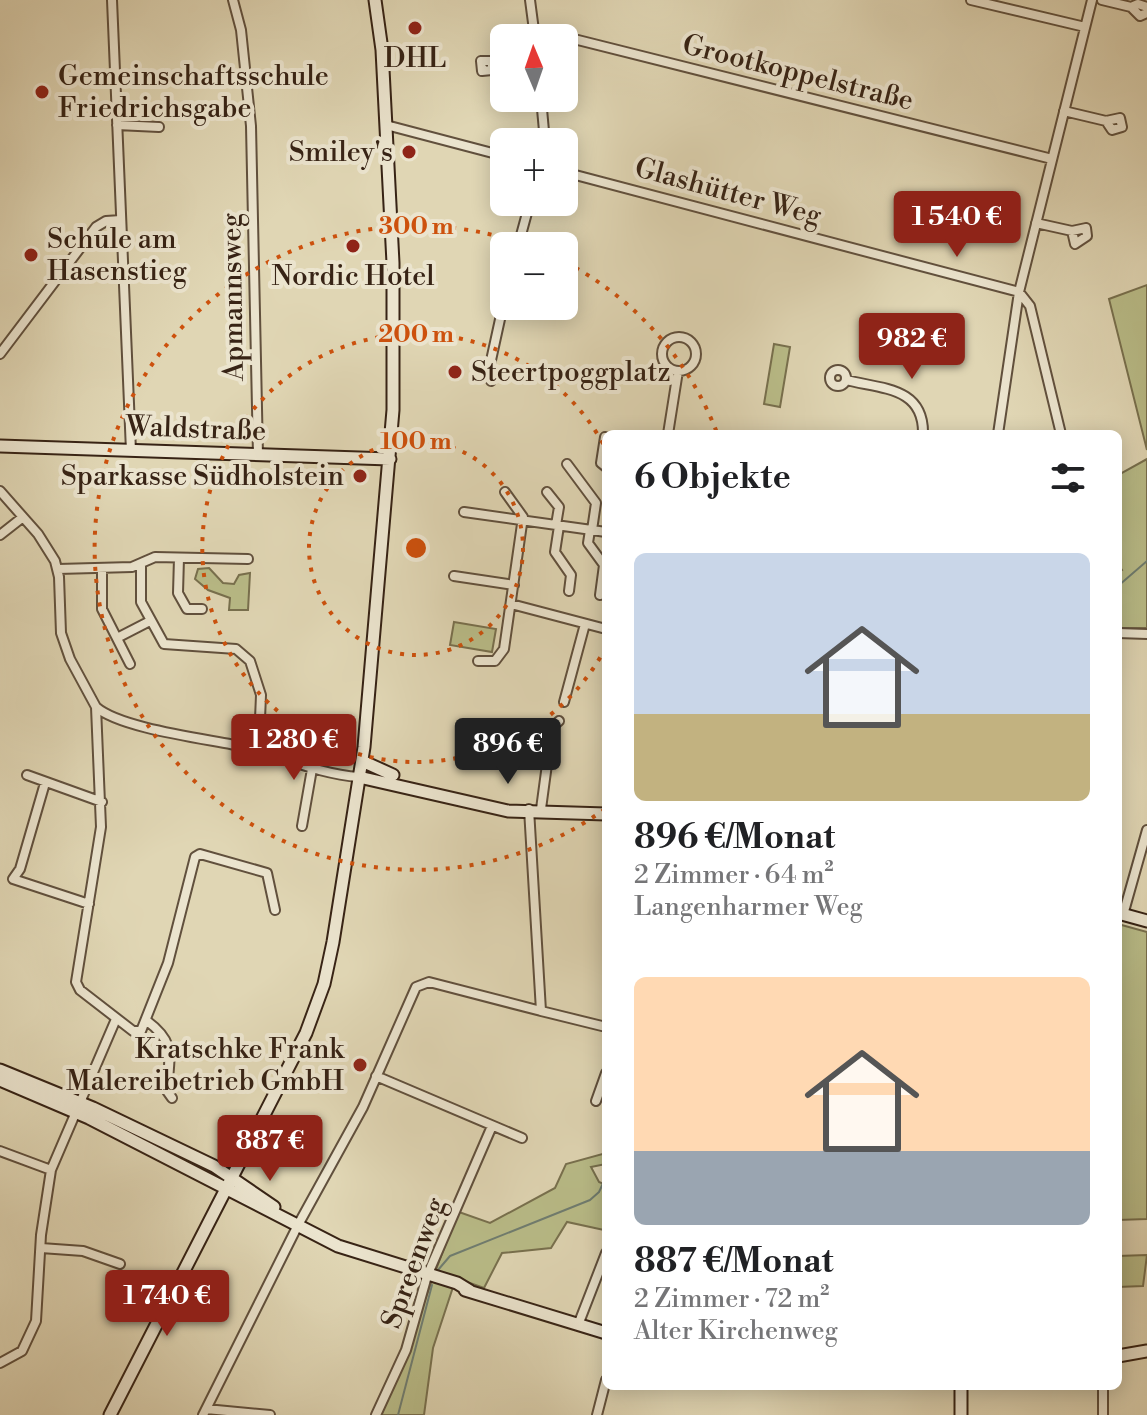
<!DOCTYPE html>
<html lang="de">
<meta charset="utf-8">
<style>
:root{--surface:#fff;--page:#f6f6f6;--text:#202124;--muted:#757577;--accent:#8f2418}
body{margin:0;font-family:"Libre Bodoni",serif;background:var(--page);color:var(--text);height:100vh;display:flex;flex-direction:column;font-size:30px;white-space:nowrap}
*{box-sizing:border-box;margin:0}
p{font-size:26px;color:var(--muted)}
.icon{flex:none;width:44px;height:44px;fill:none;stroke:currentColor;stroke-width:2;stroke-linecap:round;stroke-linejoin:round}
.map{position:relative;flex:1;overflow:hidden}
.drawer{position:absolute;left:602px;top:430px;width:520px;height:960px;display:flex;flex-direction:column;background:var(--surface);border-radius:12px;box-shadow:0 4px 20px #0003}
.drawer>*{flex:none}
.needle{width:52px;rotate:358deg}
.controls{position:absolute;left:490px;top:24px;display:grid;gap:16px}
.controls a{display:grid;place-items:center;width:88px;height:88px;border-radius:12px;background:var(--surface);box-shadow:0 4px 20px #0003;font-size:40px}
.price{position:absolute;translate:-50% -68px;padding:0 18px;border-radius:8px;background:var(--accent);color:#fff;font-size:26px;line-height:52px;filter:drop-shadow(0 2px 4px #0008)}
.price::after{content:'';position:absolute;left:50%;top:48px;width:24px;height:18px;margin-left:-12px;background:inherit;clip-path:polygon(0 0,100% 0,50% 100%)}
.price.current{background:#222;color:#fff}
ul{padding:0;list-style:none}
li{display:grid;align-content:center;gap:16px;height:424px;padding:0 32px}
li span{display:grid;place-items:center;height:248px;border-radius:12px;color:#555}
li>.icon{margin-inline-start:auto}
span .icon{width:144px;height:144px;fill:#fffc;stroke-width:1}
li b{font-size:34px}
h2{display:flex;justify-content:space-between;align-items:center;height:96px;padding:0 32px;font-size:34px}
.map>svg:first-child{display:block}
.green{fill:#b9bc88;stroke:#78704e;stroke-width:2}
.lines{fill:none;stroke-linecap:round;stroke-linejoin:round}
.stream{stroke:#6f7d71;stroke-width:2}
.street-casing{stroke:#61503d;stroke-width:12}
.secondary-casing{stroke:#372315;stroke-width:15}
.street{stroke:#ebe4ce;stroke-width:8}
.secondary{stroke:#ebe4ce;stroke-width:11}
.ring{fill:none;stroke:#cd510d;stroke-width:4;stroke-dasharray:4 8}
.poi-dot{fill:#8f2418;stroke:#ebe4ce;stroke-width:3}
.labels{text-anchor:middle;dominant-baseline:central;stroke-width:8;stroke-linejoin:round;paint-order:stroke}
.poi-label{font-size:28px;fill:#372315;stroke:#ebe4ce;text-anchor:start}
.street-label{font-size:28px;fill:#372315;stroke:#ebe4ce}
.centre{fill:#cd510d;stroke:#ebe4ce;stroke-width:4}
.ring-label{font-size:24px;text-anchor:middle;font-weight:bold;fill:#cd510d;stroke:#ebe4ce;stroke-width:8;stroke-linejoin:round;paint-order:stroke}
</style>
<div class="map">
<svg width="1147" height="1415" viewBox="0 0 1147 1415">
<rect width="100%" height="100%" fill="#e0d6b4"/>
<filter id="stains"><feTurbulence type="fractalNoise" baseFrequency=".0025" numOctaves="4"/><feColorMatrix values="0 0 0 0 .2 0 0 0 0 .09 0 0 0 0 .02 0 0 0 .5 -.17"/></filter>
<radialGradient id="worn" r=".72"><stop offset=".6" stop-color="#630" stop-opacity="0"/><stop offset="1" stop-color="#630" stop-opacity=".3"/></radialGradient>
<!-- green -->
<path class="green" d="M 1147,285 L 1147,450 L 1109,299 Z
M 774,344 L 790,347 L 780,407 L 764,404 Z
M 1147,459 L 1147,628 L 1118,628 L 1118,573 L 1122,570 L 1118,564 L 1118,475 Z
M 209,568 L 223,583 L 234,584 L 239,575 L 250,573 L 248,610 L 229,610 L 230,598 L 208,590 L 195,579 L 198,569 Z
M 454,622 L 496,629 L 492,652 L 450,645 Z
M 1118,924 L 1147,932 L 1147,1219 L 1118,1220 Z
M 606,1153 L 606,1164 L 591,1167 L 599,1182 L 606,1185 L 604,1230 L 567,1222 L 551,1248 L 502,1253 L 484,1288 L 456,1278 L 433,1348 L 424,1415 L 381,1415 C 411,1349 429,1279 459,1212 L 490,1223 L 555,1188 L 566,1164 Z
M 1147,1255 L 1143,1286 L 1118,1287 L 1118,1256 Z"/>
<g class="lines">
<!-- stream -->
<path class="stream" d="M 1118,586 L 1147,561
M 438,1270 L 450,1256 L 590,1200 L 599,1192 L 606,1177
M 398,1415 L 432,1285"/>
<!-- street casing -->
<g class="street-casing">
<path id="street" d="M 112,0 L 131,451
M 233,0 L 241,30 L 251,126 L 258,455
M 530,0 L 535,38
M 971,0 L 1085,27
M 1102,0 L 1131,7 L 1138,4 L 1147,7
M 1131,7 L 1140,16 L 1147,13
M 534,29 L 1052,159
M 492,61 L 492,70 L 482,71 L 481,61 C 489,61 496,61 504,61
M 541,98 L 545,142
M 1064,111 L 1106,121 L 1120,118 L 1122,127 L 1112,130 L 1106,121
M 117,125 L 159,127
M 386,125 L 504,156
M 564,172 L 1019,292 L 1030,306 L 1061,434
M 1036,223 L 1072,231 L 1086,228 L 1087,236 L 1075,244 L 1072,231
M 518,246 L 530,202
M662 354a17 17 0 1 1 34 0a17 17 0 1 1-34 0Z
M 0,354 L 96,227 L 106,221 L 121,220
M830 378a8 8 0 1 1 16 0a8 8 0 1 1-16 0Z
M 846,380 C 882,389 924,387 923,434
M 491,381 L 488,374 L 504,301
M 668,434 L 678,371
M 998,434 L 1019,292 L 1092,0
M 605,437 L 601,463 L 606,467
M 567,464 L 596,503 L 592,530
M 0,491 L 38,534 L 55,561 L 59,577 L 61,633 L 70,659 L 96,707 L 101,827 L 76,982 L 80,990 L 133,1031 L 141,1031 L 168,963 L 195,857 L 200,854 L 267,873 L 275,910
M 547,492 L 559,507 L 556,525
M 464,512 L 606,532
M 559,526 L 555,552 L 571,575 L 569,591
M 590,530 L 588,543 L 604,565 L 600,595
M 0,535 L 23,517
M 179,558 L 178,593 L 187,609 L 202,609
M 141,564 L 141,602 L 164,644 L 236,649 L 250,661 L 261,695 L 260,719 L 249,748
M 58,569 L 132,567 L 155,557 L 248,559
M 102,570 L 102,609 L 130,664
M 454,576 L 514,585
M 511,604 L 606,629
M 1118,633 L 1147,634
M 117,638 L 150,621
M 478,661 L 495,661 L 504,649 L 523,517 L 505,492
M 564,702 L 585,624
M 96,707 C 121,729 209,739 245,747 C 284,757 318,774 359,777
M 27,775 L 102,802
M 45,783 L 20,869 L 13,879 L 89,904
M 529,809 L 541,1011 L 606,1027
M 541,809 L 552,727 L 559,721
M 302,826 L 312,769
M 1123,915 L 1147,830
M 147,1021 C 177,1043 169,1057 167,1091 L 172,1098
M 376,1076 L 522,1138
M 596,1101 L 606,1073
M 0,1151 L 51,1170
M 41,1248 L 83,1251 L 120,1264
M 578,1325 L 606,1253
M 0,1363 L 22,1351 L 36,1321 L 41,1235 L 51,1170 L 116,1019
M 1103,1386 L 1103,1415
M 206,1409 L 270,1415
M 203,1415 L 298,1225 L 363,1107 L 416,987 L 429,982 L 541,1011
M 376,1415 L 406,1350 L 427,1276 L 492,1126
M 597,1415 L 606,1380"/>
</g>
<!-- secondary casing -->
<g class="secondary-casing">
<path id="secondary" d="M 0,446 L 390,459
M 362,761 L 393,775
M 359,777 L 508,811 L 606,814
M 1118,913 L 1147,921
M 0,1070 L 93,1108 L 214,1166 L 274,1207
M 0,1080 L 89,1118 L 338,1246 L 457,1283 L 470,1291
M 465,1290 L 606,1333
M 1118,1356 L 1147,1351
M 110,1415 L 306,1033 L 324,984 L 333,942 L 364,747 L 393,410 L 393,263 L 382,50 L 375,0
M 961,1415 L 961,1386"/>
</g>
<!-- street -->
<use href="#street" class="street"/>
<!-- secondary -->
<use href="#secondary" class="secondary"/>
</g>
<!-- distance rings -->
<g class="ring">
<circle cx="416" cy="548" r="107"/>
<path d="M606 647A214 214 0 1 1 606 449"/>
<path d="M605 809A322 322 0 1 1 526 245M565 262A322 322 0 0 1 717 433"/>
</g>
<!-- markers -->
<g class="poi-dot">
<circle cx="415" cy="28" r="8"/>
<circle cx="42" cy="92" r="8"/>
<circle cx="409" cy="152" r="8"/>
<circle cx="353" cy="246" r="8"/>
<circle cx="31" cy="255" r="8"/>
<circle cx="455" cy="372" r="8"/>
<circle cx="360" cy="476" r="8"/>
<circle cx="360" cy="1065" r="8"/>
</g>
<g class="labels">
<!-- poi labels -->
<g class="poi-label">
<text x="415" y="58" text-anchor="middle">DHL</text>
<text x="58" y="76">Gemeinschaftsschule<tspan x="58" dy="32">Friedrichsgabe</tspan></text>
<text x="393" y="152" text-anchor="end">Smiley's</text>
<text x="47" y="239">Schule am<tspan x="47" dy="32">Hasenstieg</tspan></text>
<text x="353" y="276" text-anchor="middle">Nordic Hotel</text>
<text x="471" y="372">Steertpoggplatz</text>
<text x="344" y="476" text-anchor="end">Sparkasse Südholstein</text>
<text x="344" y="1049" text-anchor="end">Kratschke Frank<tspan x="344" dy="32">Malereibetrieb GmbH</tspan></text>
</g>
<!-- street labels -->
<g class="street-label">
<text transform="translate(798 73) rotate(14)">Grootkoppelstraße</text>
<text transform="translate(728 192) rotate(15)">Glashütter Weg</text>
<text transform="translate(233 297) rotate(-91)">Apmannsweg</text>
<text transform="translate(196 429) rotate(2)">Waldstraße</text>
<text transform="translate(414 1263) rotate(-70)">Spreenweg</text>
</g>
</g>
<circle cx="416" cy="548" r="12" class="centre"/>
<g class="ring-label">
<text x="416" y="234">300 m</text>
<text x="416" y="342">200 m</text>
<text x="416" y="449">100 m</text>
</g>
<rect width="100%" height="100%" filter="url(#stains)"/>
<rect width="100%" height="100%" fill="url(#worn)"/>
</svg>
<div class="controls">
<a><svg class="needle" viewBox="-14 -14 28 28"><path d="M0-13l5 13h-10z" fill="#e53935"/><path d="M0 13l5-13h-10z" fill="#757577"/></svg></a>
<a>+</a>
<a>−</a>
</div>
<b class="price" style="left:957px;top:259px">1 540 €</b>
<b class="price" style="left:912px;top:381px">982 €</b>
<b class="price" style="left:294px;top:782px">1 280 €</b>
<b class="price current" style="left:508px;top:786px">896 €</b>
<b class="price" style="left:270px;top:1183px">887 €</b>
<b class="price" style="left:167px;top:1338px">1 740 €</b>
<section class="drawer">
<h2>6 Objekte<svg class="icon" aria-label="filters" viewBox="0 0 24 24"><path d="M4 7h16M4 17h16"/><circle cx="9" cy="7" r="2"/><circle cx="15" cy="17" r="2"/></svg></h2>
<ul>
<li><span style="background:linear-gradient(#c9d6e8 65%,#c2b280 0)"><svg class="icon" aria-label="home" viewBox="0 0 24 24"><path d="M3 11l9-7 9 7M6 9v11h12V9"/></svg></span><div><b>896 €/Monat</b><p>2 Zimmer · 64 m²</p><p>Langenharmer Weg</p></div></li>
<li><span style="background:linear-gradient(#ffd9b3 70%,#9aa5b1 0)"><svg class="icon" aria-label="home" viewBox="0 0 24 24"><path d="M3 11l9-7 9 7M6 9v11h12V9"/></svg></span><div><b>887 €/Monat</b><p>2 Zimmer · 72 m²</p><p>Alter Kirchenweg</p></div></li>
</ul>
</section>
</div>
